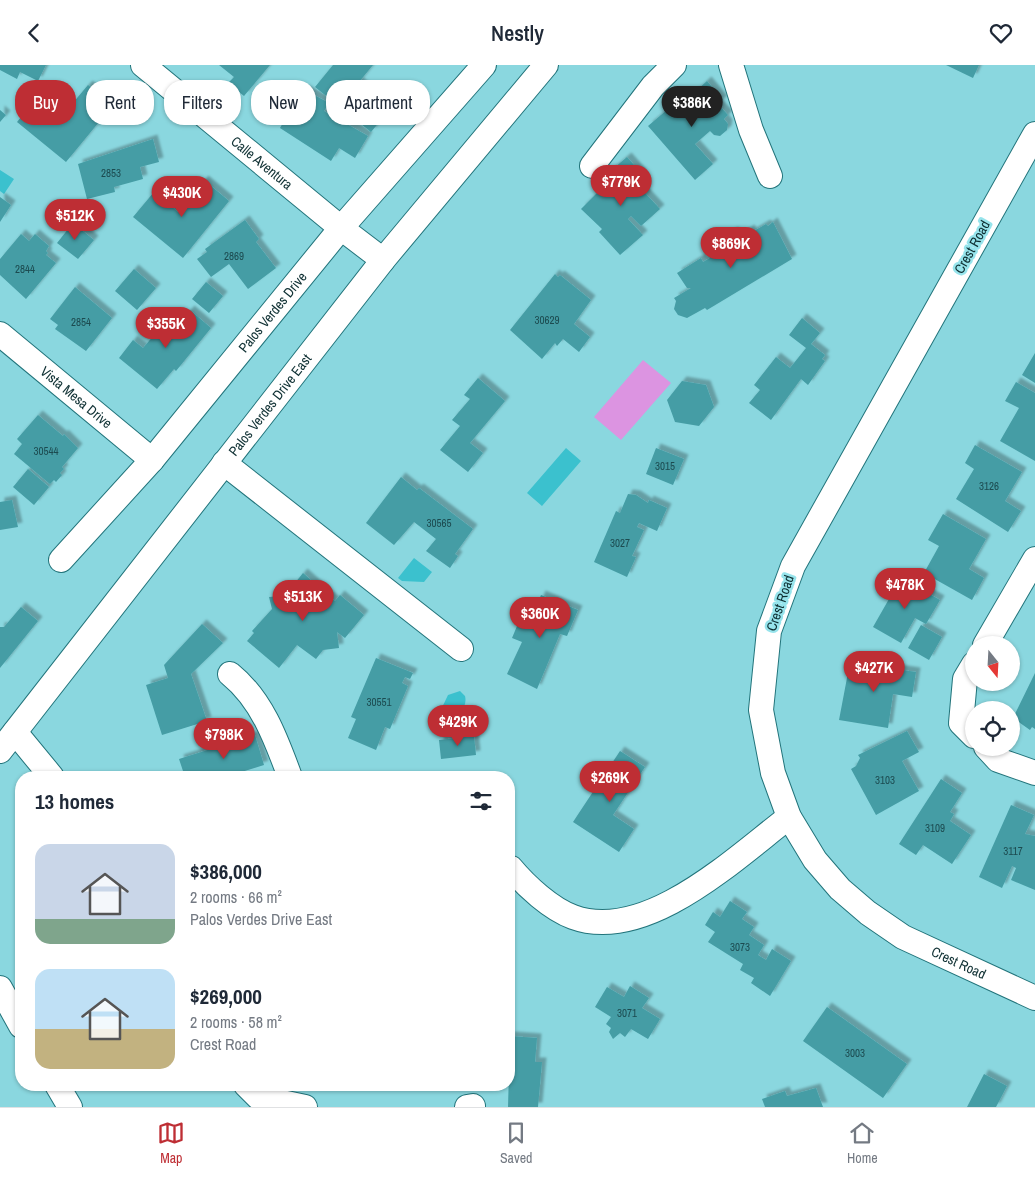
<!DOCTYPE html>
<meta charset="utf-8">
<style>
:root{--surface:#fff;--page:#f2f2f3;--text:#1f2937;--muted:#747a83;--line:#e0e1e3;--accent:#be2e34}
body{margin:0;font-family:"Archivo Narrow",sans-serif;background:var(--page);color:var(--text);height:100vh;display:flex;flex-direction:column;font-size:19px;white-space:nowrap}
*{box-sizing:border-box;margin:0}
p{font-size:16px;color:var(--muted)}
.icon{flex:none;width:28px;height:28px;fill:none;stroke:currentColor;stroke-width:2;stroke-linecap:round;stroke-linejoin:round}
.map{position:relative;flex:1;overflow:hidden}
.details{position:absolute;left:15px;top:706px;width:500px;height:320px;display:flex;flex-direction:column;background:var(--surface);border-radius:20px;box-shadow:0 1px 4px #0004}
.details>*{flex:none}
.banner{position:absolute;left:15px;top:15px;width:500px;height:45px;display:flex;gap:10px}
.needle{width:32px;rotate:162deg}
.tools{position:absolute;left:965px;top:571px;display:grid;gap:10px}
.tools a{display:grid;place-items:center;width:55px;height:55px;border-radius:50%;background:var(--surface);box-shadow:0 1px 4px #0004;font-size:25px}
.price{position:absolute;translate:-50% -42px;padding:0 11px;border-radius:18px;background:var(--accent);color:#fff;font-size:16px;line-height:32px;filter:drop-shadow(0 1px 2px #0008)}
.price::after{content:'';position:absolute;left:50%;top:30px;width:15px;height:11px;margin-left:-8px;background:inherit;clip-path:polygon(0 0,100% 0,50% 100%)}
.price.active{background:#222;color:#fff}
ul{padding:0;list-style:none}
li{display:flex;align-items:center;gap:15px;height:125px;padding:0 20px}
li span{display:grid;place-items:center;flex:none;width:140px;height:100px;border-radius:15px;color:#555}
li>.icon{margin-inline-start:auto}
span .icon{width:60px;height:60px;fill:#fffc;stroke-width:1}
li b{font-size:21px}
h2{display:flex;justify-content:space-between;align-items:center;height:60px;padding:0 20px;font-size:21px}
.pill{padding:0 18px;border-radius:20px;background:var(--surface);box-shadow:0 1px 4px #0004;font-size:18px;line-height:45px}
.pill.active{background:var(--accent);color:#fff}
header{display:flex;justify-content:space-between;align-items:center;height:65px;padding:0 20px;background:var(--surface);font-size:22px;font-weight:600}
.tabs{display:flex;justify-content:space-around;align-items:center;height:70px;border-top:1px solid var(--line);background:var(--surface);font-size:14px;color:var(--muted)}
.tabs a{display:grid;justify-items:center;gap:2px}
.tabs .active{color:var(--accent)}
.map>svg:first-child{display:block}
.green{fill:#dc94e1}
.water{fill:#3bc1ce}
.building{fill:#459da5;filter:url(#shadow)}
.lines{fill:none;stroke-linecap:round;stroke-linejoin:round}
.minor-casing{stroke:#22747b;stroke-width:26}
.minor{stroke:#fff;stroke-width:24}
.labels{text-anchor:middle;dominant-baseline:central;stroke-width:5;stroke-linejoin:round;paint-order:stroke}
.number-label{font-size:11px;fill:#1c4b50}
.street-label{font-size:14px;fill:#0f3033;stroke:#97e4ec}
</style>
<header><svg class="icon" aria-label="back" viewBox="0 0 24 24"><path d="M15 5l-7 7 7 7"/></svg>Nestly<svg class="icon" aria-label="heart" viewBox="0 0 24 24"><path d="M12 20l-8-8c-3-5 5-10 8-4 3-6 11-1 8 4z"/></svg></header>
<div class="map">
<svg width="1035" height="1042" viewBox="0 0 1035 1042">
<defs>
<filter id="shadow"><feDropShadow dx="4.5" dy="-4.5" stdDeviation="1" flood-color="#0004"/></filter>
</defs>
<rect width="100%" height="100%" fill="#8ad7df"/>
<!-- green -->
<path class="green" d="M 643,295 L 671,318 L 621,375 L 594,352 Z"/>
<!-- water -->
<path class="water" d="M 0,105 L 14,114 L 4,129 L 0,126 Z
M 566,383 L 581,396 L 542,441 L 527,428 Z
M 414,493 L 432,507 L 424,517 L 402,516 L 398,513 Z
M 460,626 L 465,631 C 468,643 457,649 454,660 L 446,662 L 441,659 L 438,651 L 448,630 Z"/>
<!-- building -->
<path class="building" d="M 0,0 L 46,0 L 38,16 L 20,7 L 17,14 L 0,5 Z
M 219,0 L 270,0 L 244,31 L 228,18 L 234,12 Z
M 333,0 L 373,0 L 359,17 L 391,43 L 371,67 L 315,22 Z
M 946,0 L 979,0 L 973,13 Z
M 707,16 L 723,35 L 718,39 L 728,50 L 724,54 L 728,59 L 727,65 L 720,71 L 714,70 L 710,66 L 695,79 L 713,99 L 695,115 L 648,61 L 681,33 L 684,37 Z
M 88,20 L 113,40 L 66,97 L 17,57 L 38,31 L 62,51 Z
M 305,25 L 329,38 L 324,46 L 368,71 L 355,93 L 339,83 L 331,96 L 280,63 L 298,31 L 301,33 Z
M 0,45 L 6,50 L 0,57 Z
M 153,74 L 159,97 L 140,102 L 143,114 L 114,122 L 115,127 L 87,134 L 78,99 Z
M 627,92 L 642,109 L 634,116 L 660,144 L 641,161 L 631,151 L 628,154 L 643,170 L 620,190 L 599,167 L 602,164 L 581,144 L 605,120 L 600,115 Z
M 204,115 L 229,136 L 183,193 L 133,152 L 154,127 L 178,147 Z
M 0,132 L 11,140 L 0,157 Z
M 245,155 L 259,174 L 256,177 L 276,203 L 248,224 L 229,199 L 211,212 L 197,194 L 207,187 L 205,184 Z
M 773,157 L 792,194 L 707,245 L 705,243 L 687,253 L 678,250 L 674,244 L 676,236 L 674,233 L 691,223 L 687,223 L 677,208 L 701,193 L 703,197 L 710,193 L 708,189 L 719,183 L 716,177 L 734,166 L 737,172 L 750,164 L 752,167 L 766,159 L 768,161 Z
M 73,158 L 94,175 L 78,194 L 57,178 Z
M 21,169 L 29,176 L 35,169 L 49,181 L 46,186 L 48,188 L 46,190 L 56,198 L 26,234 L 0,210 L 0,194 Z
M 134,204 L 156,223 L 137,245 L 115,226 Z
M 555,209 L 558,212 L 560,210 L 591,235 L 574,259 L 590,272 L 579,287 L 563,274 L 557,281 L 555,278 L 542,294 L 510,265 Z
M 206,217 L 223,231 L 209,248 L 192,234 Z
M 75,222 L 112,253 L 86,286 L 55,264 L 58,260 L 50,254 Z
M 190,245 L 211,263 L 176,306 L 174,304 L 157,324 L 119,293 L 133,275 L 143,283 L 167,255 L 176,262 Z
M 802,253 L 820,268 L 811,279 L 825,290 L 822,294 L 825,296 L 808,320 L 801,314 L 771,355 L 749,338 L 760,325 L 754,320 L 776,292 L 790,303 L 806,283 L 789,270 Z
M 1035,288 L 1035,318 L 1022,310 Z
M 478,313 L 505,336 L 470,378 L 483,388 L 468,407 L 440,385 L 460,361 L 452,355 L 470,334 L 464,330 Z
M 682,316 L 706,320 L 714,342 L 699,361 L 675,357 L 667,335 Z
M 1016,317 L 1035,328 L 1035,396 L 1000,376 L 1019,343 L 1005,336 Z
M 38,350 L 63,371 L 64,369 L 78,383 L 62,402 L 64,404 L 60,408 L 62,410 L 56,417 L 54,415 L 50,419 L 14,389 L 22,379 L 17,374 Z
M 975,380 L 1022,407 L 1005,436 L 1021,446 L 1008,467 L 956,434 L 974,404 L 965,398 Z
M 656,383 L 684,394 L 673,420 L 646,409 Z
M 28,404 L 49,422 L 34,440 L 13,422 Z
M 401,412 L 417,425 L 419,423 L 473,464 L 455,489 L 458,491 L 450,503 L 426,486 L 436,474 L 414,457 L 394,480 L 366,458 Z
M 628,429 L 636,430 L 648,438 L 649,435 L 667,443 L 657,466 L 639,458 L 637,462 L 644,465 L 632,491 L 636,492 L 627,512 L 594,497 L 616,446 L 620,448 Z
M 12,435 L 18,462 L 0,465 L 0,437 Z
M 943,449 L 986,474 L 969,504 L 984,513 L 972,535 L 924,508 L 939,481 L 928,475 Z
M 303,508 L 335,536 L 340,530 L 364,550 L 345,573 L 337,567 L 339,583 L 323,585 L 316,594 L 297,580 L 279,603 L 247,576 L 254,568 L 252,566 L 272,544 L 269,532 L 280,531 L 289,520 L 291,523 Z
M 901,513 L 940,535 L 926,559 L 915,553 L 901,578 L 873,562 Z
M 541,530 L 578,545 L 567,571 L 560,569 L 537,624 L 507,609 L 522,577 L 512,573 L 522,549 L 532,553 Z
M 21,542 L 38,556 L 0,603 L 0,562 L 4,562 Z
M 202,559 L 223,578 L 191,609 L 207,656 L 162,670 L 146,620 L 168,613 L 164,600 Z
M 921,560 L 942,572 L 929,595 L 908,583 Z
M 376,593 L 413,608 L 410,614 L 405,612 L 402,618 L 408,621 L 390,664 L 385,662 L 376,685 L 348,673 L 356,654 L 351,652 Z
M 850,597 L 916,607 L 912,632 L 893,629 L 888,663 L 839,655 Z
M 1035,608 L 1035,664 L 1032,662 L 1030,665 L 1013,653 Z
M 907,666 L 919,687 L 902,696 L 919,726 L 876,750 L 851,704 L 856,701 L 860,693 L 858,690 Z
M 255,670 L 264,700 L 235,709 L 236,712 L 185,712 L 179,694 Z
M 474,671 L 476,690 L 441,694 L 439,675 Z
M 620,686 L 645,702 L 613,750 L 634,764 L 619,787 L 573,757 Z
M 941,714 L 962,728 L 950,747 L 954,749 L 950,756 L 971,770 L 952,799 L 923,780 L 916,790 L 899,779 Z
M 1011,740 L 1034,750 L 1025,769 L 1035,771 L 1035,825 L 1011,815 L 1016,803 L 1012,801 L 1002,823 L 979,812 Z
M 730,836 L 747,847 L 742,854 L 754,862 L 749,870 L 764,880 L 758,890 L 766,895 L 772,884 L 791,896 L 770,931 L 751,918 L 754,913 L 740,905 L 743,899 L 708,877 L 715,867 L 705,860 L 713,847 L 720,852 Z
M 630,921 L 649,933 L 642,943 L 660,954 L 648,974 L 631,964 L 625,972 L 620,968 L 613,974 L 609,967 L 611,963 L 606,959 L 611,952 L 595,942 L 607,922 L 624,932 Z
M 827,942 L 907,999 L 883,1033 L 803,976 Z
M 510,971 L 537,973 L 535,997 L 542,997 L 538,1042 L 508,1042 Z
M 984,1009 L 1007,1021 L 996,1042 L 967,1042 Z
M 816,1023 L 823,1042 L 765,1042 L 762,1034 L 785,1026 L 787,1031 Z"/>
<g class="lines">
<!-- minor casing -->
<g class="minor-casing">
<g id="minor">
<path id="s1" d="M 143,0 L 341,163 L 383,195"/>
<path d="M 731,0 L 751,65 L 770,111"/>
<path id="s2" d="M 1035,69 L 793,501 L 769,566 L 761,645 L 773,708 L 789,752 L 815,795 L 840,824 L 868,848 L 903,872 L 1035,933"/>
<path d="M 592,101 L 653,21 L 674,0"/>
<path id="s3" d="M 0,269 L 152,395"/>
<path d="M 224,398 L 461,584"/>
<path id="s4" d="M 61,495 L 152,395 L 341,163 L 484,0"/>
<path d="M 985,580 L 1035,494"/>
<path d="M 974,599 L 965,614 L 961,658 L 974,671"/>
<path d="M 230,609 C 262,635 276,674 290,712"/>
<path d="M 15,667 L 52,712"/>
<path d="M 986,682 L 998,695 L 1035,708"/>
<path id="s5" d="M 0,686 L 383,195 L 546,0"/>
<path d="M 511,803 C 526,821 551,844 573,852 C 646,879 735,793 789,752"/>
<path d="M 0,923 L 21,961"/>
<path d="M 57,1020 L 70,1042"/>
<path d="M 246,1020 L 258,1032 L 305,1042"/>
<path d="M 467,1042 L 473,1041"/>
</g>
</g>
<!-- minor -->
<use href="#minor" class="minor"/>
</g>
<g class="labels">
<!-- number labels -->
<g class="number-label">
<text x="111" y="108">2853</text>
<text x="234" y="191">2869</text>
<text x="25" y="204">2844</text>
<text x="547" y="255">30629</text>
<text x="81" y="257">2854</text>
<text x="46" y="386">30544</text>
<text x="665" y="401">3015</text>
<text x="989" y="421">3126</text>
<text x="439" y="458">30565</text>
<text x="620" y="478">3027</text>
<text x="379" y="637">30551</text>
<text x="885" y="715">3103</text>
<text x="935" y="763">3109</text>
<text x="1013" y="786">3117</text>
<text x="740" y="882">3073</text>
<text x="627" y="948">3071</text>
<text x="855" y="988">3003</text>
</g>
<!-- street labels -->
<g class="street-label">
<text stroke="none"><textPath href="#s1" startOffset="154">Calle Aventura</textPath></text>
<text transform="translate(972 182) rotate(-61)">Crest Road</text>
<text stroke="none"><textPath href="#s4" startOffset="326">Palos Verdes Drive</textPath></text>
<text stroke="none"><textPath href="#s3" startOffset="99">Vista Mesa Drive</textPath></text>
<text stroke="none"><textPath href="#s5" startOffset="439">Palos Verdes Drive East</textPath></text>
<text transform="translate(780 538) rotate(-71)">Crest Road</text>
<text stroke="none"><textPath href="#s2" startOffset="984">Crest Road</textPath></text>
</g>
</g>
</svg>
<div class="tools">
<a><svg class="needle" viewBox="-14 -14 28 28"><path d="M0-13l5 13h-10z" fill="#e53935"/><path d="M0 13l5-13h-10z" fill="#747a83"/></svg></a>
<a><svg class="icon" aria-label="locate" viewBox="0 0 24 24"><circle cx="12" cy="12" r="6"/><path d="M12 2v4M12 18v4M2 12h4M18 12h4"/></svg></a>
</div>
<b class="price active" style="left:692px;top:63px">$386K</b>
<b class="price" style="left:621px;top:142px">$779K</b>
<b class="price" style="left:182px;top:153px">$430K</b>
<b class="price" style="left:75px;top:176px">$512K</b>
<b class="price" style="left:731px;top:204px">$869K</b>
<b class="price" style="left:166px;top:284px">$355K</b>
<b class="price" style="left:905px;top:545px">$478K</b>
<b class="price" style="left:303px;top:557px">$513K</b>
<b class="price" style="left:540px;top:574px">$360K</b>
<b class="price" style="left:874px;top:628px">$427K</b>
<b class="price" style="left:458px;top:682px">$429K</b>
<b class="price" style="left:224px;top:695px">$798K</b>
<b class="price" style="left:610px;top:738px">$269K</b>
<div class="banner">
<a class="pill active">Buy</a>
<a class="pill">Rent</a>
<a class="pill">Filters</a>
<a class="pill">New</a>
<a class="pill">Apartment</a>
</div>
<section class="details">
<h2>13 homes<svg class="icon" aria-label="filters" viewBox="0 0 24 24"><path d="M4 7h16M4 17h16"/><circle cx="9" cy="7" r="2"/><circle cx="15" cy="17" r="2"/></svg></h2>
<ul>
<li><span style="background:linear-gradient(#c9d6e8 75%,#7fa58c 0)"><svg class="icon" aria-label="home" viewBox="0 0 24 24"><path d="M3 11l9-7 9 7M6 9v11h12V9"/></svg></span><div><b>$386,000</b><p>2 rooms · 66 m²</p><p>Palos Verdes Drive East</p></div></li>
<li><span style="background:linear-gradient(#bfe0f5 60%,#c2b280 0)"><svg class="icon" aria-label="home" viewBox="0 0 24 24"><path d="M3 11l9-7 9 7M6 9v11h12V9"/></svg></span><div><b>$269,000</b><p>2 rooms · 58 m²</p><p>Crest Road</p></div></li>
</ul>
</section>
</div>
<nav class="tabs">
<a class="active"><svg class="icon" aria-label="map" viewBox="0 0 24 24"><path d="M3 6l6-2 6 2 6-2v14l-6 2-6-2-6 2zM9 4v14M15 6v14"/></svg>Map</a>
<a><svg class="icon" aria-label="saved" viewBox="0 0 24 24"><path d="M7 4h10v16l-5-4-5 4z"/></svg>Saved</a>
<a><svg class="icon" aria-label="home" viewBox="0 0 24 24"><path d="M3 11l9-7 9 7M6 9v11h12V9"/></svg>Home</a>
</nav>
